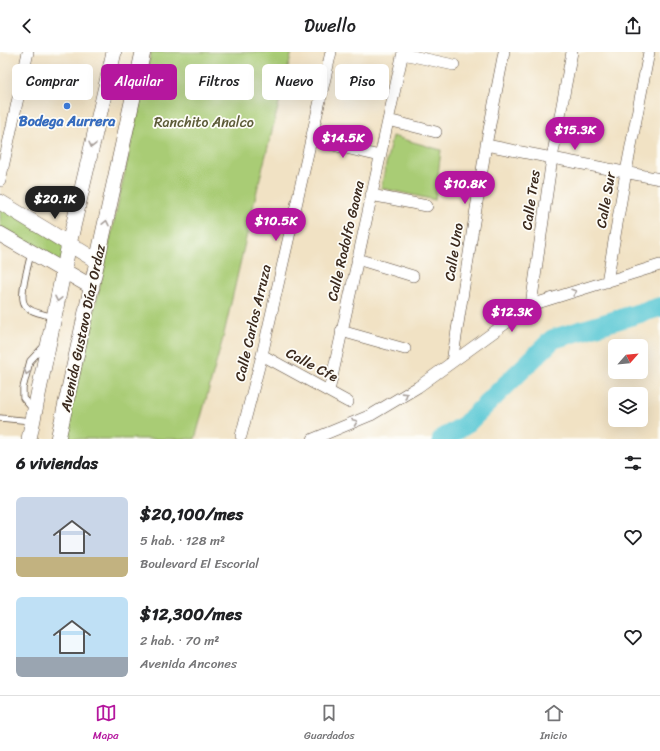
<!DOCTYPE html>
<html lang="es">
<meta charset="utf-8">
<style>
:root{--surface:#fff;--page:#f6f6f6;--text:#202124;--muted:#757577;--line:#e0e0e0;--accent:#b5179e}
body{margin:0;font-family:Sriracha,sans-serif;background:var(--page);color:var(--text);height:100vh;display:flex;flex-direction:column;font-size:15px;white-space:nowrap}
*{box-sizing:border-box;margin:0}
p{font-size:13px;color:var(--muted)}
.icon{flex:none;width:22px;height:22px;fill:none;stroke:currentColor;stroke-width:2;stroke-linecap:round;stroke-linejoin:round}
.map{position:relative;height:387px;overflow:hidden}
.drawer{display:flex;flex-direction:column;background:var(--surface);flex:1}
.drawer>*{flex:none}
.banner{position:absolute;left:12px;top:12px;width:400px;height:36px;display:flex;gap:8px}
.needle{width:26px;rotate:63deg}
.tools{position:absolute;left:608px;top:287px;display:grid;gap:8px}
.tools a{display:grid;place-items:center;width:40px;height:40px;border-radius:6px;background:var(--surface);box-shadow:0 4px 16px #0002;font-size:20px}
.price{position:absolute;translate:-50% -34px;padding:0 9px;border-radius:14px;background:var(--accent);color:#fff;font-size:13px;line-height:26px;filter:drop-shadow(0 1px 2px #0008)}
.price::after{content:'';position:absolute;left:50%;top:24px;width:12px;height:9px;margin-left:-6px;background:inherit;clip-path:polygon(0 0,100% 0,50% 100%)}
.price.current{background:#222;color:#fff}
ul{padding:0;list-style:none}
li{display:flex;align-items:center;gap:12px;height:100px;padding:0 16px}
li span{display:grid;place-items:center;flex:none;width:112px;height:80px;border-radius:6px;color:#555}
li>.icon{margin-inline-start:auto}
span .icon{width:48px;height:48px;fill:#fffc;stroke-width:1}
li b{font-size:17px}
h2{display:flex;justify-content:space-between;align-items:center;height:48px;padding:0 16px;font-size:17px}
.tag{padding:0 14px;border-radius:6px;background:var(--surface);box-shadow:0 4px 16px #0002;font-size:14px;line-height:36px}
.tag.current{background:var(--accent);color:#fff}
header{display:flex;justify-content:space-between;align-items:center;height:52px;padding:0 16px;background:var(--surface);font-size:18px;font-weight:600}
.menu{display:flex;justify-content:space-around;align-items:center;height:56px;border-top:1px solid var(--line);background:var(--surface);font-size:11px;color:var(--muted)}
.menu a{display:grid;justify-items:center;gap:2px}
.menu .current{color:var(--accent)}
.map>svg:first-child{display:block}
.green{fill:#a9cc75;stroke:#727b4a}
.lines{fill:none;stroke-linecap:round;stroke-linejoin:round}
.river{stroke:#5dc9d5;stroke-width:20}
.lane-casing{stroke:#564637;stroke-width:7}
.street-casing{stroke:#564637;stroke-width:12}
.secondary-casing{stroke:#564637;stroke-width:16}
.lane{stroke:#fff;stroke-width:5.5}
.street{stroke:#fff;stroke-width:11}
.secondary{stroke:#fff;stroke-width:15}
.oneway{stroke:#a79f9a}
.shop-dot{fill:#3f7fe0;stroke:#fdfcf7;stroke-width:1.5}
.labels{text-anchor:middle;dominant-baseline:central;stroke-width:3.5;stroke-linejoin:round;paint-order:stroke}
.shop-label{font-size:14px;font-weight:bold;fill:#366cbe;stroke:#fdfcf7}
.park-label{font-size:14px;fill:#5c5b38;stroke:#fdfcf7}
.street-label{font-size:14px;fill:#3b2a1e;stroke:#fdfcf7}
</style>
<header><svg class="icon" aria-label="back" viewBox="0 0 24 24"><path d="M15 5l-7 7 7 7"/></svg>Dwello<svg class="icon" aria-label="share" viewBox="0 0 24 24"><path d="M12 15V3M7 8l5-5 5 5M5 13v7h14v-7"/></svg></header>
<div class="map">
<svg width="660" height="387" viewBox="0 0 660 387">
<rect width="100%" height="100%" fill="#fdfcf7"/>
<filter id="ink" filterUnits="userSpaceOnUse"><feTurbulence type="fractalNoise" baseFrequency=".025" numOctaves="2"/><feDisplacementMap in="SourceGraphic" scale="8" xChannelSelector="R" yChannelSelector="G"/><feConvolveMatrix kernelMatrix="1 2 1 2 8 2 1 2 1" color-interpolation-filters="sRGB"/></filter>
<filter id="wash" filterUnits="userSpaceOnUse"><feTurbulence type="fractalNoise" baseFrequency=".012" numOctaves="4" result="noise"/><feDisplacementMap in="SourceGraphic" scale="16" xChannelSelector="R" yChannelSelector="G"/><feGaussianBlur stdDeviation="0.9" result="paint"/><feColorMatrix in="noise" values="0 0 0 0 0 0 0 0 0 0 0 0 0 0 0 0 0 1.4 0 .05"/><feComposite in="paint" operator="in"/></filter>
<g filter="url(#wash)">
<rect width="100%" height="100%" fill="#f1e2c4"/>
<!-- green -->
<path class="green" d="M 151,0 L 292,0 L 258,134 L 223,286 L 195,387 L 64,387 L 103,220 Z
M 392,84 L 441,98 L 435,148 L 381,136 Z
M 0,152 L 67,193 L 63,218 L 0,180 Z"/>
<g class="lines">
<!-- river -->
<path class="river" d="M 442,387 L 465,373 L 553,287 L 660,255"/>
</g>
</g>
<g filter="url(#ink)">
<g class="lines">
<!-- lane casing -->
<g class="lane-casing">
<path id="lane" d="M 31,201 C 29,212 18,244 25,253 C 30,261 45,262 53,265
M 34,357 L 29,353 L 23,346 L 23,336 L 30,309 L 45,293
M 0,366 L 32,369"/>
</g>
<!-- street casing -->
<g class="street-casing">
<path id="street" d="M 403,2 L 454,13
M 388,68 L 436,80
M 311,88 L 380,104
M 486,93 L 660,127
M 0,129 L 28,0
M 371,143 L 427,154
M 357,207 L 413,224
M 607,230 L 626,120 L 649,0
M 531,253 L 552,106 L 572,0
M 341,279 L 405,297
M 262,303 L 348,350
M 452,310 L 486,93 L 504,0
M 329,339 L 403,0
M 241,384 L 262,303 L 331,0
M 313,387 L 371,363 L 418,335 L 531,253 L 660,213"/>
</g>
<!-- secondary casing -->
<g class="secondary-casing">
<path id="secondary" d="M 0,150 L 97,209
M 0,182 L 92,235
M 29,387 L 69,192 L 114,0
M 58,387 L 143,0"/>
</g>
<!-- lane -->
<use href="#lane" class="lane"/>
<!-- street -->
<use href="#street" class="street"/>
<!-- secondary -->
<use href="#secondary" class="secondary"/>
</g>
<!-- one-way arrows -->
<defs><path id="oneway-chevron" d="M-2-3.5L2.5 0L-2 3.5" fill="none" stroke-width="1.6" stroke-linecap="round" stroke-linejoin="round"/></defs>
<g class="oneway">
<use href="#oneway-chevron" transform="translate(92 93) rotate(103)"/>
<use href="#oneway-chevron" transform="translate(106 171) rotate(-78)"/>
<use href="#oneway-chevron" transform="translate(574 240) rotate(-17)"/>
<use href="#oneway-chevron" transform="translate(58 247) rotate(102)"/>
<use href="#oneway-chevron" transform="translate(27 320) rotate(107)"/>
<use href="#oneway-chevron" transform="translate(405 343) rotate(-32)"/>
<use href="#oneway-chevron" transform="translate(355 370) rotate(-22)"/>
</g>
</g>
<!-- markers -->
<circle class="shop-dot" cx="67" cy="54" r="4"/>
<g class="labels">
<!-- shop labels -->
<g class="shop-label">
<text x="67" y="69">Bodega Aurrera</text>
</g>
<!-- park labels -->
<g class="park-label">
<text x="204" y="70">Ranchito Analco</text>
</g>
<!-- street labels -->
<g class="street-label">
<text transform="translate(531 148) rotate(-82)">Calle Tres</text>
<text transform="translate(606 148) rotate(-80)">Calle Sur</text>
<text transform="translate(346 189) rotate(-77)">Calle Rodolfo Gaona</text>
<text transform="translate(454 200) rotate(-81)">Calle Uno</text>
<text transform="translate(253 271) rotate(-77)">Calle Carlos Arruza</text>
<text transform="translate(83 276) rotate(-78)">Avenida Gustavo Díaz Ordaz</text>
<text transform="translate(312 313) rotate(28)">Calle Cfe</text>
</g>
</g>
</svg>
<div class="tools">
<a><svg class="needle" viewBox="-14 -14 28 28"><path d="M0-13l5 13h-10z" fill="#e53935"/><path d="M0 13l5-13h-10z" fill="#757577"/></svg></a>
<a><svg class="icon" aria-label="layers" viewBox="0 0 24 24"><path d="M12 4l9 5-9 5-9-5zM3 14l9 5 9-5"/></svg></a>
</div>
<b class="price" style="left:575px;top:99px">$15.3K</b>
<b class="price" style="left:343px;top:107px">$14.5K</b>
<b class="price" style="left:465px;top:153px">$10.8K</b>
<b class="price current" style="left:55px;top:168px">$20.1K</b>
<b class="price" style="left:276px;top:190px">$10.5K</b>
<b class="price" style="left:512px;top:281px">$12.3K</b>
<div class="banner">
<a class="tag">Comprar</a>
<a class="tag current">Alquilar</a>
<a class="tag">Filtros</a>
<a class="tag">Nuevo</a>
<a class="tag">Piso</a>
</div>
</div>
<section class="drawer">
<h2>6 viviendas<svg class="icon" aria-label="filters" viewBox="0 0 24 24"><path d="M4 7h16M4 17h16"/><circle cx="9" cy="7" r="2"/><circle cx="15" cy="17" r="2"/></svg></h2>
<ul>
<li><span style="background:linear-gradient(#c9d6e8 75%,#c2b280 0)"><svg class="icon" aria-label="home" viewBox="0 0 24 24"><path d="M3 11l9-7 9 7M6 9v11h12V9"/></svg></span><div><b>$20,100/mes</b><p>5 hab. · 128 m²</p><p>Boulevard El Escorial</p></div><svg class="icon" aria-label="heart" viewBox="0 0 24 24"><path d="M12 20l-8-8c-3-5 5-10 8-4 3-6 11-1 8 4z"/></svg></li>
<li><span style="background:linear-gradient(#bfe0f5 75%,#9aa5b1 0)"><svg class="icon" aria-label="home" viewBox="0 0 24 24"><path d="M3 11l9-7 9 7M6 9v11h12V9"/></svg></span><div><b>$12,300/mes</b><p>2 hab. · 70 m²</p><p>Avenida Ancones</p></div><svg class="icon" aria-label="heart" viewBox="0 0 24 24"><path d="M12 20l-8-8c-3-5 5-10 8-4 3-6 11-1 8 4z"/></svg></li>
</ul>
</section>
<nav class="menu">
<a class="current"><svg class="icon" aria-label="map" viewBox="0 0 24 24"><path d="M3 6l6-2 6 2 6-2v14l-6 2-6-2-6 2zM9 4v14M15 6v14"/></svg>Mapa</a>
<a><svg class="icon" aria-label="saved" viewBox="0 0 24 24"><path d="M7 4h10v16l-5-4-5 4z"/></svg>Guardados</a>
<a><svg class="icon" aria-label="home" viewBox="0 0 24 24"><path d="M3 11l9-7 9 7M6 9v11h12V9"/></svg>Inicio</a>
</nav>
